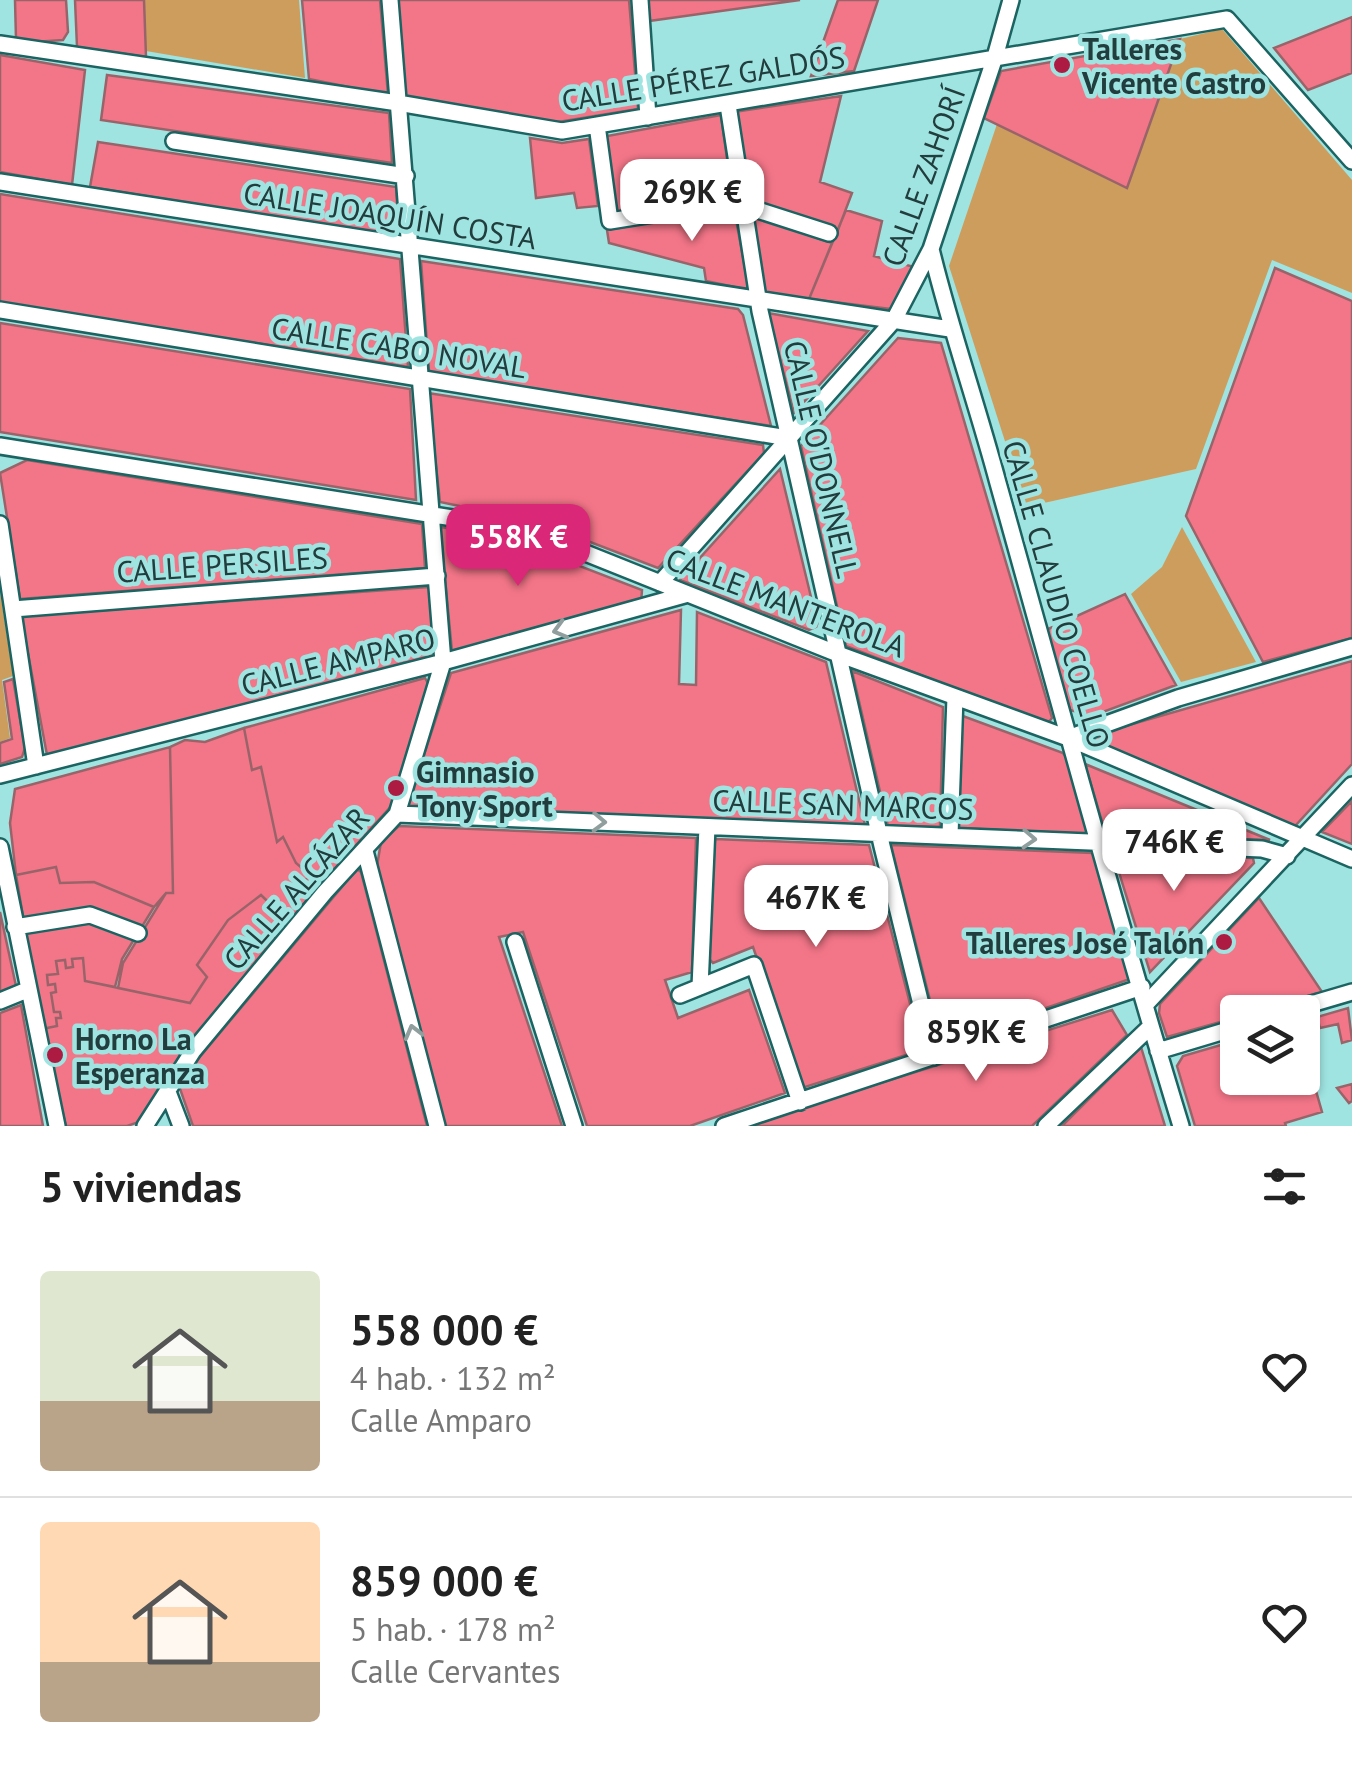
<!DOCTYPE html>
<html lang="es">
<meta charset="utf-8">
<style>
:root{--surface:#fff;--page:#f6f6f6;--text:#222;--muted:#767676;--line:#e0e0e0;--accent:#db2777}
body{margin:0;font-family:"PT Sans",sans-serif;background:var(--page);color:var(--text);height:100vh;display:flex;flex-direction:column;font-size:38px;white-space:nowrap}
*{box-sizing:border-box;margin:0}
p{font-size:32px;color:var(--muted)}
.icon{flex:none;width:55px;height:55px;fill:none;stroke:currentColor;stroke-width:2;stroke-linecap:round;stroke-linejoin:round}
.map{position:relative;height:1126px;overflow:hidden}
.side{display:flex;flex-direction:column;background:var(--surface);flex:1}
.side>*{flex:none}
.tools{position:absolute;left:1220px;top:995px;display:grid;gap:20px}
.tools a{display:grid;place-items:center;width:100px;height:100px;border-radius:10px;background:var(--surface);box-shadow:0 2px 8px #0004;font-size:50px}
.price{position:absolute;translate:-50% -85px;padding:0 22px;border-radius:20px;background:#fff;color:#222;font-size:32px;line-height:65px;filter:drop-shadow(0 2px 5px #0008)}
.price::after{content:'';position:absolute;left:50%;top:60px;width:30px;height:22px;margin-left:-15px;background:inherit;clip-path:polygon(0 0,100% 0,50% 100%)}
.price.current{background:var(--accent);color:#fff}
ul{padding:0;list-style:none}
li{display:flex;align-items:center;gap:30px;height:250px;padding:0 40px}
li+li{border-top:2px solid var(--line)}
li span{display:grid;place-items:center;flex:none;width:280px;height:200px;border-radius:10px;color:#555}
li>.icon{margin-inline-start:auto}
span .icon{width:120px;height:120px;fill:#fffc;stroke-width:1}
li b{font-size:42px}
h2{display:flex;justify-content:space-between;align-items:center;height:120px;padding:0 40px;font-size:42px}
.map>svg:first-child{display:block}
.green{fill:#cd9d5e}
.building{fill:#f37688;stroke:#996469;stroke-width:2.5}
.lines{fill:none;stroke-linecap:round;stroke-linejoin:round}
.minor-casing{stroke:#1c6462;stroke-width:20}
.minor{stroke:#fff;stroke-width:15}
.oneway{stroke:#909e9e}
.poi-dot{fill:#ae1b42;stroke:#9fe4e1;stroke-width:4}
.labels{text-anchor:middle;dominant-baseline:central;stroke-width:9;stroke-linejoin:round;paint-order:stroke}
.poi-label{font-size:30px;font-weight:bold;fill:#213d3d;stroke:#9fe4e1;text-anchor:start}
.street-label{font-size:30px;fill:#213d3d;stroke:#9fe4e1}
</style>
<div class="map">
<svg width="1352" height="1126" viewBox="0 0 1352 1126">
<rect width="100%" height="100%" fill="#9fe4e1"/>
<!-- green -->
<path class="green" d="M 144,0 L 299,0 L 305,78 L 146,51 Z
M 1222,29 L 1352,180 L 1352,293 L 1272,260 L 1196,469 L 1026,507 L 949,266 L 997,124 L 1127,188 L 1180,39 Z
M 1182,527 L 1256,662 L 1181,682 L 1131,594 L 1162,567 Z
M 0,592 L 13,676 L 2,680 L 10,738 L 0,742 Z"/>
<!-- building -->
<path class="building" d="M 15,0 L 66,0 L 68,32 L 63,40 L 34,42 L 16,39 Z
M 75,0 L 144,0 L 146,57 L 77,47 Z
M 302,0 L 380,0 L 388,95 L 309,79 Z
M 397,0 L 629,0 L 638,109 L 558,122 L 403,99 Z
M 648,0 L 800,0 L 649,21 Z
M 838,0 L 878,0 L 854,71 L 811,76 Z
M 1352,17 L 1352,73 L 1308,90 L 1274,48 Z
M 1180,39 L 1127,188 L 984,118 L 1001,71 Z
M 0,55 L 85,70 L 72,185 L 0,172 Z
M 107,75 L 389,113 L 392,163 L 101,120 Z
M 841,96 L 820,182 L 852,193 L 838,230 L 748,200 L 734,112 Z
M 721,115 L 732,195 L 614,214 L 602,137 Z
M 530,138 L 562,143 L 589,139 L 598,206 L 577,208 L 574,193 L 536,198 Z
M 98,142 L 396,187 L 399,237 L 90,187 Z
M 0,194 L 400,259 L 408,367 L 0,303 Z
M 729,209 L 735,214 L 749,290 L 706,281 L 704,268 L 609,243 L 607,230 Z
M 846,210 L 882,221 L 874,256 L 914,267 L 891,309 L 809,299 Z
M 747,214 L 832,243 L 809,299 L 763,292 Z
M 421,261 L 738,309 L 743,315 L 771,426 L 429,372 Z
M 1275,268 L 1352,301 L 1352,638 L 1263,662 L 1186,516 Z
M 768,313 L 868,331 L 794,413 Z
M 0,323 L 410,389 L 416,500 L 0,432 Z
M 898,338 L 941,343 L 1052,718 L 1047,724 L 846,646 L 801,446 Z
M 428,393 L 763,445 L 764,453 L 658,568 L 538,522 L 440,502 Z
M 27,460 L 422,524 L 425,568 L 20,599 L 0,473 Z
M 780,469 L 818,626 L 809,630 L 680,580 Z
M 440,527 L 502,536 L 642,590 L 641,603 L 452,651 Z
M 429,587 L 435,656 L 47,755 L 21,616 Z
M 1125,594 L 1176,685 L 1092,716 L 1070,710 L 1046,630 Z
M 681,610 L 679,684 L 696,685 L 697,612 L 826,662 L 865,825 L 410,808 L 408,803 L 451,673 Z
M 1352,661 L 1352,764 L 1295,826 L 1095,743 L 1094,735 Z
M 852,671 L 943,707 L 940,827 L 888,826 Z
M 425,678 L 429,685 L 393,804 L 307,900 L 297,889 L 310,875 L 296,863 L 283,837 L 277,842 L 261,767 L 252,770 L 244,728 Z
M 13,679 L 25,748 L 22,757 L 0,764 L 0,743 L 12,739 L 4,682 Z
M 960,715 L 1063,753 L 1069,761 L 1089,834 L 958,828 Z
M 244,728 L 252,770 L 261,767 L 277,842 L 283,837 L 296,863 L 310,875 L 297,889 L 307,900 L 289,922 L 261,895 L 228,920 L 197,965 L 207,977 L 190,1003 L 118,988 L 123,963 L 166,893 L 173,893 L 170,747 L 185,740 L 205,742 Z
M 170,747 L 173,893 L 166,893 L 154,907 L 94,882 L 60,883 L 56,867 L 16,875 L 10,823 L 15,789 Z
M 1085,764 L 1270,840 L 1106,835 Z
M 1352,801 L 1352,844 L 1322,832 Z
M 399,826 L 696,838 L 692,972 L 665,980 L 678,1018 L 749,990 L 785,1093 L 690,1126 L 587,1126 L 523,932 L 499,937 L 562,1126 L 444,1126 L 377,866 L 381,842 Z
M 715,839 L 869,845 L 922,1050 L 802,1088 L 753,947 L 713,963 L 708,958 Z
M 891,845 L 1093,853 L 1130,979 L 941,1044 Z
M 1113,853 L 1253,858 L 1254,863 L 1150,972 Z
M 56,867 L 60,883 L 94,882 L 154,907 L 122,959 L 115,987 L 85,981 L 83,958 L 72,959 L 73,967 L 66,968 L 65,960 L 56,961 L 58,974 L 47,975 L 48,985 L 55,984 L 56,992 L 51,993 L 54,1012 L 60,1012 L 61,1018 L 56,1018 L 57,1026 L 42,1029 L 16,875 Z
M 357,869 L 361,872 L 427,1126 L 193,1126 L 178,1083 Z
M 261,895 L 289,922 L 139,1122 L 127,1126 L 66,1126 L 42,1029 L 57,1026 L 56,1018 L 61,1018 L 60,1012 L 54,1012 L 51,993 L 56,992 L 55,984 L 48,985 L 47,975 L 58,974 L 56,961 L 65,960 L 66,968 L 73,967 L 72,959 L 83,958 L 85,981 L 190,1003 L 207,977 L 197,965 L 228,920 Z
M 1259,898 L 1322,992 L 1252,1012 L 1238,1012 L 1238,1017 L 1167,1037 L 1159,1013 L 1160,1004 Z
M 0,912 L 16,986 L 0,992 Z
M 21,1005 L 43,1126 L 0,1126 L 0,1013 Z
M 1348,1008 L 1352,1040 L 1342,1043 L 1338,1024 L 1320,1028 L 1317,1017 Z
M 1112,1010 L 1127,1035 L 1032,1126 L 744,1126 Z
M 1238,1040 L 1238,1078 L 1302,1078 L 1302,1042 L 1322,1112 L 1285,1123 L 1286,1126 L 1195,1126 L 1177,1066 L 1183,1056 Z
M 1141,1047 L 1165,1126 L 1062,1126 Z
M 1352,1084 L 1352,1101 L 1349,1103 L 1337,1088 Z"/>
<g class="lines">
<!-- minor casing -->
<g class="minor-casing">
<path id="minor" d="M 640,0 L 648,117
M 0,44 L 398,103 L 562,131 L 1227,19 L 1352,161
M 728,105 L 760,311 L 882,846 L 934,1057
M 597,125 L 610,221 L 741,200
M 174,141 L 406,176
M 0,182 L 950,329
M 742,205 L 829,233
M 931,249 C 950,328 977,404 998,483 C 1058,697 1116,913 1181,1126
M 0,310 L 788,438
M 0,446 L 528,530 L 838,654 L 1068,738 L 1352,859
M 0,524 L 36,766
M 660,583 L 894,320 L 931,249 L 995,57 L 1011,0
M 13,609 L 437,576
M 1068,738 L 1178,698 L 1352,647
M 0,775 L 443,662 L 688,594
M 397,814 L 1262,849 L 1287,856
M 950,835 L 955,697
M 0,847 L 57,1126
M 365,851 L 437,1126
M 15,927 L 90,915 L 138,933
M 515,942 L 574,1126
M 700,987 L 707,827
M 680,995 L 754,965 L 800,1102
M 0,1001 L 27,990
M 1146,1004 L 1352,785
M 1284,1012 L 1352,992
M 1158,1051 L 1238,1027
M 168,1092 L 181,1126
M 145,1126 L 193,1051 L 325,892 L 397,814 L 443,662 L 390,0
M 724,1126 L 1142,987
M 1046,1126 L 1151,1026"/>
</g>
<!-- minor -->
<use href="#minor" class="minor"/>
</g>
<!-- one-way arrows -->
<defs><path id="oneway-chevron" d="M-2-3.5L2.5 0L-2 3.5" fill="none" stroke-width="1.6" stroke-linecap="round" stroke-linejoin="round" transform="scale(2.5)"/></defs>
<g class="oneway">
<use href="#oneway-chevron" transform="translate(560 630) rotate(164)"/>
<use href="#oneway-chevron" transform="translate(599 822) rotate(2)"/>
<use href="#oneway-chevron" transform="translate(1029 839) rotate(3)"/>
<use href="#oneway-chevron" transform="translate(413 1032) rotate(-105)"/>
</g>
<!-- markers -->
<g class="poi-dot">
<circle cx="1062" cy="65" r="10"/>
<circle cx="396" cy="788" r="10"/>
<circle cx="1224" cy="942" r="10"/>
<circle cx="55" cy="1055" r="10"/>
</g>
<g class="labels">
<!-- poi labels -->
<g class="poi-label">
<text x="1082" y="48">Talleres<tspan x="1082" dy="34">Vicente Castro</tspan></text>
<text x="416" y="771">Gimnasio<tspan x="416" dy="34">Tony Sport</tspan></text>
<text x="1204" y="942" text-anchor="end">Talleres José Talón</text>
<text x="75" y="1038">Horno La<tspan x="75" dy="34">Esperanza</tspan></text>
</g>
<!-- street labels -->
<g class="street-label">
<text transform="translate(703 78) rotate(-9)">CALLE PÉREZ GALDÓS</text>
<text transform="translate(923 176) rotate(-70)">CALLE ZAHORÍ</text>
<text transform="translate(390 215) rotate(9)">CALLE JOAQUÍN COSTA</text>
<text transform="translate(399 347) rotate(9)">CALLE CABO NOVAL</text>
<text transform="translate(822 459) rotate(77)">CALLE O'DONNELL</text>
<text transform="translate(222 564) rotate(-4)">CALLE PERSILES</text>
<text transform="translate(1057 594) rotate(74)">CALLE CLAUDIO COELLO</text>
<text transform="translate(786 602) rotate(21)">CALLE MANTEROLA</text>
<text transform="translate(338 661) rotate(-14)">CALLE AMPARO</text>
<text transform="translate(843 804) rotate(2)">CALLE SAN MARCOS</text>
<text transform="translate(296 888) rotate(-49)">CALLE ALCÁZAR</text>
</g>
</g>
</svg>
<div class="tools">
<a><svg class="icon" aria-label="layers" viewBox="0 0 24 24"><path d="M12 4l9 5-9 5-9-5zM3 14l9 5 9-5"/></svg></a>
</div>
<b class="price" style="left:692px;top:244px">269K €</b>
<b class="price current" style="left:518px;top:589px">558K €</b>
<b class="price" style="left:1174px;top:894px">746K €</b>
<b class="price" style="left:816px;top:950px">467K €</b>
<b class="price" style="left:976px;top:1084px">859K €</b>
</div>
<section class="side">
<h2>5 viviendas<svg class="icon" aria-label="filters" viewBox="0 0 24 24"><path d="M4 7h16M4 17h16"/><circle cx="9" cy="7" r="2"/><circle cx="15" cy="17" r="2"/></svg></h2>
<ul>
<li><span style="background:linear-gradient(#dfe7d0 65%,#b9a48a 0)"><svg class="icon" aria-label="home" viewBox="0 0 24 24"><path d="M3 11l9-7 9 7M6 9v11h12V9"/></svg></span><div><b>558 000 €</b><p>4 hab. · 132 m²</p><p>Calle Amparo</p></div><svg class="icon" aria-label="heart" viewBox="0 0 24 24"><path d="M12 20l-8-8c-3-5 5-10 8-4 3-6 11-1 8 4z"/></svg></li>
<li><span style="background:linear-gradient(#ffd9b3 70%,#b9a48a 0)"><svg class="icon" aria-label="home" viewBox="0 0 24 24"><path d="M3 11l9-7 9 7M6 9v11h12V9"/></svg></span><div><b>859 000 €</b><p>5 hab. · 178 m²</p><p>Calle Cervantes</p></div><svg class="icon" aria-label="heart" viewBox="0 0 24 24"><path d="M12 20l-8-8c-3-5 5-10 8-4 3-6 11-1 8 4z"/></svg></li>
</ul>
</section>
